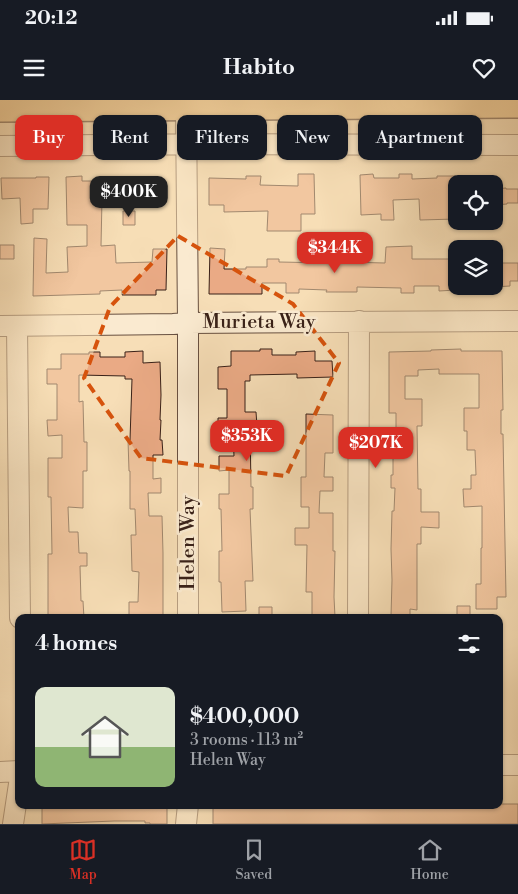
<!DOCTYPE html>
<meta charset="utf-8">
<style>
:root{--surface:#171b24;--page:#242831;--text:#f1f3f6;--muted:#9ea1a6;--line:#363941;--accent:#d93025}
body{margin:0;font-family:"Libre Bodoni",serif;background:var(--page);color:var(--text);height:100vh;display:flex;flex-direction:column;font-size:19px;white-space:nowrap}
*{box-sizing:border-box;margin:0}
p{font-size:16px;color:var(--muted)}
.icon{flex:none;width:28px;height:28px;fill:none;stroke:currentColor;stroke-width:2;stroke-linecap:round;stroke-linejoin:round}
.map{position:relative;flex:1;overflow:hidden}
.side{position:absolute;left:15px;top:514px;width:488px;height:195px;display:flex;flex-direction:column;background:var(--surface);border-radius:10px;box-shadow:0 1px 4px #0004}
.side>*{flex:none}
.top-card{position:absolute;left:15px;top:15px;width:489px;height:45px;display:flex;gap:10px}
.fabs{position:absolute;left:448px;top:75px;display:grid;gap:10px}
.fabs a{display:grid;place-items:center;width:55px;height:55px;border-radius:10px;background:var(--surface);box-shadow:0 1px 4px #0004;font-size:25px}
.price{position:absolute;translate:-50% -42px;padding:0 11px;border-radius:10px;background:var(--accent);color:#fff;font-size:16px;line-height:32px;filter:drop-shadow(0 1px 2px #0008)}
.price::after{content:'';position:absolute;left:50%;top:30px;width:15px;height:11px;margin-left:-8px;background:inherit;clip-path:polygon(0 0,100% 0,50% 100%)}
.price.current{background:#222;color:#fff}
ul{padding:0;list-style:none}
li{display:flex;align-items:center;gap:15px;height:125px;padding:0 20px}
li+li{border-top:1px solid var(--line)}
li span{display:grid;place-items:center;flex:none;width:140px;height:100px;border-radius:10px;color:#555}
li>.icon{margin-inline-start:auto}
span .icon{width:60px;height:60px;fill:#fffc;stroke-width:1}
li b{font-size:21px}
h2{display:flex;justify-content:space-between;align-items:center;height:60px;padding:0 20px;font-size:21px}
.tag{padding:0 18px;border-radius:10px;background:var(--surface);box-shadow:0 1px 4px #0004;font-size:18px;line-height:45px}
.tag.current{background:var(--accent);color:#fff}
.status{display:flex;justify-content:space-between;align-items:center;height:35px;padding:0 25px;background:var(--surface);direction:ltr}
.status svg{height:14px;fill:currentColor}
header{display:flex;justify-content:space-between;align-items:center;height:65px;padding:0 20px;background:var(--surface);font-size:22px;font-weight:700}
.dock{display:flex;justify-content:space-around;align-items:center;height:70px;border-top:1px solid var(--line);background:var(--surface);font-size:14px;color:var(--muted)}
.dock a{display:grid;justify-items:center;gap:2px}
.dock .current{color:var(--accent)}
.map>svg:first-child{display:block}
.building{fill:#eaaa85;stroke:#392118}
.lines{fill:none;stroke-linecap:round;stroke-linejoin:round}
.minor-casing{stroke:#685040;stroke-width:22}
.major-casing{stroke:#392118;stroke-width:28}
.minor{stroke:#faead0;stroke-width:20}
.major{stroke:#ecbf7c;stroke-width:25}
.marked{fill:none;stroke:#d6530d;stroke-width:4;stroke-dasharray:10 6;stroke-linejoin:round}
.labels{text-anchor:middle;dominant-baseline:central;stroke-width:5;stroke-linejoin:round;paint-order:stroke}
.street-label{font-size:20px;fill:#392118;stroke:#faead0}
</style>
<div class="status"><b>20:12</b><svg viewBox="0 0 49 12"><path d="M0 12V9h3v3zM5 12V6h3v6zM10 12V3h3v9zM15 12V0h3v12zM26 1h20v11H26zM47 4h2v5h-2z"/></svg></div>
<header><svg class="icon" aria-label="menu" viewBox="0 0 24 24"><path d="M4 6h16M4 12h16M4 18h16"/></svg>Habito<svg class="icon" aria-label="heart" viewBox="0 0 24 24"><path d="M12 20l-8-8c-3-5 5-10 8-4 3-6 11-1 8 4z"/></svg></header>
<div class="map">
<svg width="518" height="724" viewBox="0 0 518 724">
<rect width="100%" height="100%" fill="#f7deb7"/>
<filter id="stains"><feTurbulence type="fractalNoise" baseFrequency=".004" numOctaves="4"/><feColorMatrix values="0 0 0 0 .2 0 0 0 0 .09 0 0 0 0 .02 0 0 0 .5 -.17"/></filter>
<radialGradient id="worn" r=".72"><stop offset=".6" stop-color="#630" stop-opacity="0"/><stop offset="1" stop-color="#630" stop-opacity=".3"/></radialGradient>
<!-- building -->
<path class="building" d="M 298,74 L 314,74 L 315,114 L 301,114 L 301,131 L 267,131 L 268,111 L 224,112 L 224,105 L 209,105 L 209,78 L 246,79 L 246,76 L 261,76 L 260,85 L 298,86 Z
M 373,74 L 374,78 L 399,78 L 399,74 L 412,74 L 412,79 L 437,78 L 437,76 L 456,76 L 456,119 L 420,120 L 419,99 L 393,100 L 394,120 L 381,120 L 381,114 L 361,115 L 360,75 Z
M 82,76 L 82,81 L 103,81 L 103,77 L 128,77 L 128,99 L 102,99 L 101,146 L 115,145 L 116,163 L 152,162 L 153,149 L 167,149 L 166,190 L 156,190 L 156,195 L 122,195 L 122,190 L 100,191 L 100,194 L 33,196 L 34,138 L 47,139 L 46,173 L 68,172 L 67,147 L 87,146 L 87,125 L 67,125 L 66,77 Z
M 36,77 L 49,77 L 48,109 L 33,109 L 33,123 L 21,124 L 20,98 L 2,99 L 1,78 L 36,78 Z
M 506,88 L 506,89 L 518,89 L 518,103 L 507,103 L 507,104 L 494,105 L 494,89 Z
M 123,111 L 135,111 L 135,125 L 123,125 Z
M 0,145 L 14,145 L 14,159 L 0,159 Z
M 412,146 L 412,159 L 455,159 L 456,190 L 439,191 L 439,186 L 414,186 L 414,193 L 401,193 L 401,188 L 357,187 L 357,192 L 326,192 L 327,190 L 299,189 L 299,193 L 286,193 L 286,183 L 262,183 L 262,194 L 209,194 L 210,148 L 225,149 L 224,169 L 246,169 L 246,167 L 267,167 L 267,159 L 279,159 L 279,162 L 331,163 L 331,157 L 346,157 L 345,162 L 385,163 L 386,147 Z
M 494,163 L 518,163 L 518,181 L 510,181 L 510,186 L 494,187 Z
M 260,249 L 272,249 L 272,255 L 296,255 L 296,252 L 315,251 L 315,261 L 332,261 L 333,277 L 297,278 L 297,274 L 250,275 L 250,281 L 245,281 L 245,312 L 256,312 L 257,326 L 250,326 L 251,387 L 253,387 L 253,409 L 250,409 L 253,481 L 245,481 L 246,511 L 222,512 L 221,482 L 219,482 L 219,451 L 222,451 L 221,409 L 219,409 L 219,394 L 229,394 L 229,370 L 219,371 L 219,356 L 234,356 L 233,334 L 218,334 L 218,318 L 227,318 L 227,289 L 218,289 L 218,267 L 231,266 L 231,251 L 260,251 Z
M 461,249 L 461,251 L 502,251 L 503,310 L 501,310 L 501,334 L 503,334 L 506,497 L 497,497 L 497,509 L 476,509 L 476,484 L 481,484 L 481,448 L 482,448 L 482,406 L 464,407 L 463,389 L 471,389 L 471,375 L 476,375 L 475,350 L 467,350 L 467,331 L 464,331 L 464,308 L 479,308 L 479,274 L 439,274 L 439,269 L 418,270 L 418,276 L 405,276 L 405,299 L 422,299 L 422,326 L 417,326 L 418,389 L 421,389 L 421,412 L 439,412 L 439,428 L 421,427 L 421,444 L 417,444 L 417,510 L 410,509 L 410,517 L 391,516 L 392,480 L 391,449 L 392,411 L 394,411 L 395,388 L 391,388 L 391,375 L 393,375 L 393,337 L 396,337 L 396,313 L 389,313 L 389,252 L 431,251 L 431,250 Z
M 143,251 L 143,263 L 160,262 L 161,295 L 160,320 L 161,320 L 160,340 L 162,340 L 163,355 L 153,355 L 153,379 L 161,378 L 161,393 L 148,393 L 149,416 L 162,416 L 163,453 L 163,518 L 129,518 L 129,502 L 138,502 L 139,472 L 132,471 L 131,435 L 136,435 L 135,409 L 130,409 L 130,371 L 129,371 L 128,340 L 130,340 L 132,279 L 125,279 L 125,276 L 79,275 L 79,302 L 83,301 L 84,342 L 87,342 L 87,371 L 83,371 L 83,408 L 68,407 L 69,432 L 78,432 L 79,453 L 87,453 L 87,466 L 80,466 L 81,501 L 83,501 L 84,518 L 48,518 L 48,454 L 52,454 L 51,397 L 48,397 L 48,358 L 62,358 L 62,335 L 48,336 L 47,320 L 57,320 L 57,284 L 47,284 L 47,269 L 61,269 L 61,254 L 89,254 L 89,252 L 100,252 L 100,257 L 125,257 L 125,252 Z
M 306,314 L 333,315 L 333,353 L 325,353 L 324,377 L 333,377 L 333,391 L 320,391 L 319,413 L 333,413 L 333,451 L 335,451 L 334,497 L 335,517 L 312,517 L 312,492 L 306,492 L 307,445 L 295,445 L 295,428 L 309,428 L 309,407 L 301,407 L 301,377 L 306,377 Z
M 457,506 L 470,506 L 470,518 L 457,518 Z
M 259,507 L 272,507 L 272,518 L 259,518 Z
M 499,704 L 518,704 L 518,724 L 213,724 L 213,705 L 499,705 Z
M 42,705 L 167,705 L 167,724 L 150,724 L 150,723 L 145,723 L 145,721 L 114,721 L 42,724 Z"/>
<g class="lines">
<!-- minor casing -->
<g class="minor-casing">
<path id="minor" d="M 186,8 L 188,223 L 188,518
M 0,46 L 203,44 L 518,45
M 0,226 L 173,224 L 188,223 L 518,221
M 17,226 L 20,518
M 358,518 L 359,221
M 499,665 L 518,665
M 0,672 L 19,671
M 13,724 L 19,684
M 186,724 L 188,705"/>
</g>
<!-- major casing -->
<g class="major-casing">
<path id="major" d="M 0,9 L 518,5"/>
</g>
<!-- minor -->
<use href="#minor" class="minor"/>
<!-- major -->
<use href="#major" class="major"/>
</g>
<!-- marked area -->
<path d="M0 0H518V724H0ZM 178,136 L 293,204 L 339,263 L 286,376 L 141,358 L 84,278 L 110,207 Z" fill="#f7deb7" fill-opacity=".55" fill-rule="evenodd"/>
<path class="marked" d="M 178,136 L 293,204 L 339,263 L 286,376 L 141,358 L 84,278 L 110,207 Z"/>
<g class="labels">
<!-- street labels -->
<g class="street-label">
<text x="259" y="222">Murieta Way</text>
<text transform="translate(188 443) rotate(-90)">Helen Way</text>
</g>
</g>
<rect width="100%" height="100%" filter="url(#stains)"/>
<rect width="100%" height="100%" fill="url(#worn)"/>
</svg>
<div class="fabs">
<a><svg class="icon" aria-label="locate" viewBox="0 0 24 24"><circle cx="12" cy="12" r="6"/><path d="M12 2v4M12 18v4M2 12h4M18 12h4"/></svg></a>
<a><svg class="icon" aria-label="layers" viewBox="0 0 24 24"><path d="M12 4l9 5-9 5-9-5zM3 14l9 5 9-5"/></svg></a>
</div>
<b class="price current" style="left:129px;top:118px">$400K</b>
<b class="price" style="left:335px;top:174px">$344K</b>
<b class="price" style="left:247px;top:362px">$353K</b>
<b class="price" style="left:376px;top:369px">$207K</b>
<div class="top-card">
<a class="tag current">Buy</a>
<a class="tag">Rent</a>
<a class="tag">Filters</a>
<a class="tag">New</a>
<a class="tag">Apartment</a>
</div>
<section class="side">
<h2>4 homes<svg class="icon" aria-label="filters" viewBox="0 0 24 24"><path d="M4 7h16M4 17h16"/><circle cx="9" cy="7" r="2"/><circle cx="15" cy="17" r="2"/></svg></h2>
<ul>
<li><span style="background:linear-gradient(#dfe7d0 60%,#8fb573 0)"><svg class="icon" aria-label="home" viewBox="0 0 24 24"><path d="M3 11l9-7 9 7M6 9v11h12V9"/></svg></span><div><b>$400,000</b><p>3 rooms · 113 m²</p><p>Helen Way</p></div></li>
</ul>
</section>
</div>
<nav class="dock">
<a class="current"><svg class="icon" aria-label="map" viewBox="0 0 24 24"><path d="M3 6l6-2 6 2 6-2v14l-6 2-6-2-6 2zM9 4v14M15 6v14"/></svg>Map</a>
<a><svg class="icon" aria-label="saved" viewBox="0 0 24 24"><path d="M7 4h10v16l-5-4-5 4z"/></svg>Saved</a>
<a><svg class="icon" aria-label="home" viewBox="0 0 24 24"><path d="M3 11l9-7 9 7M6 9v11h12V9"/></svg>Home</a>
</nav>
